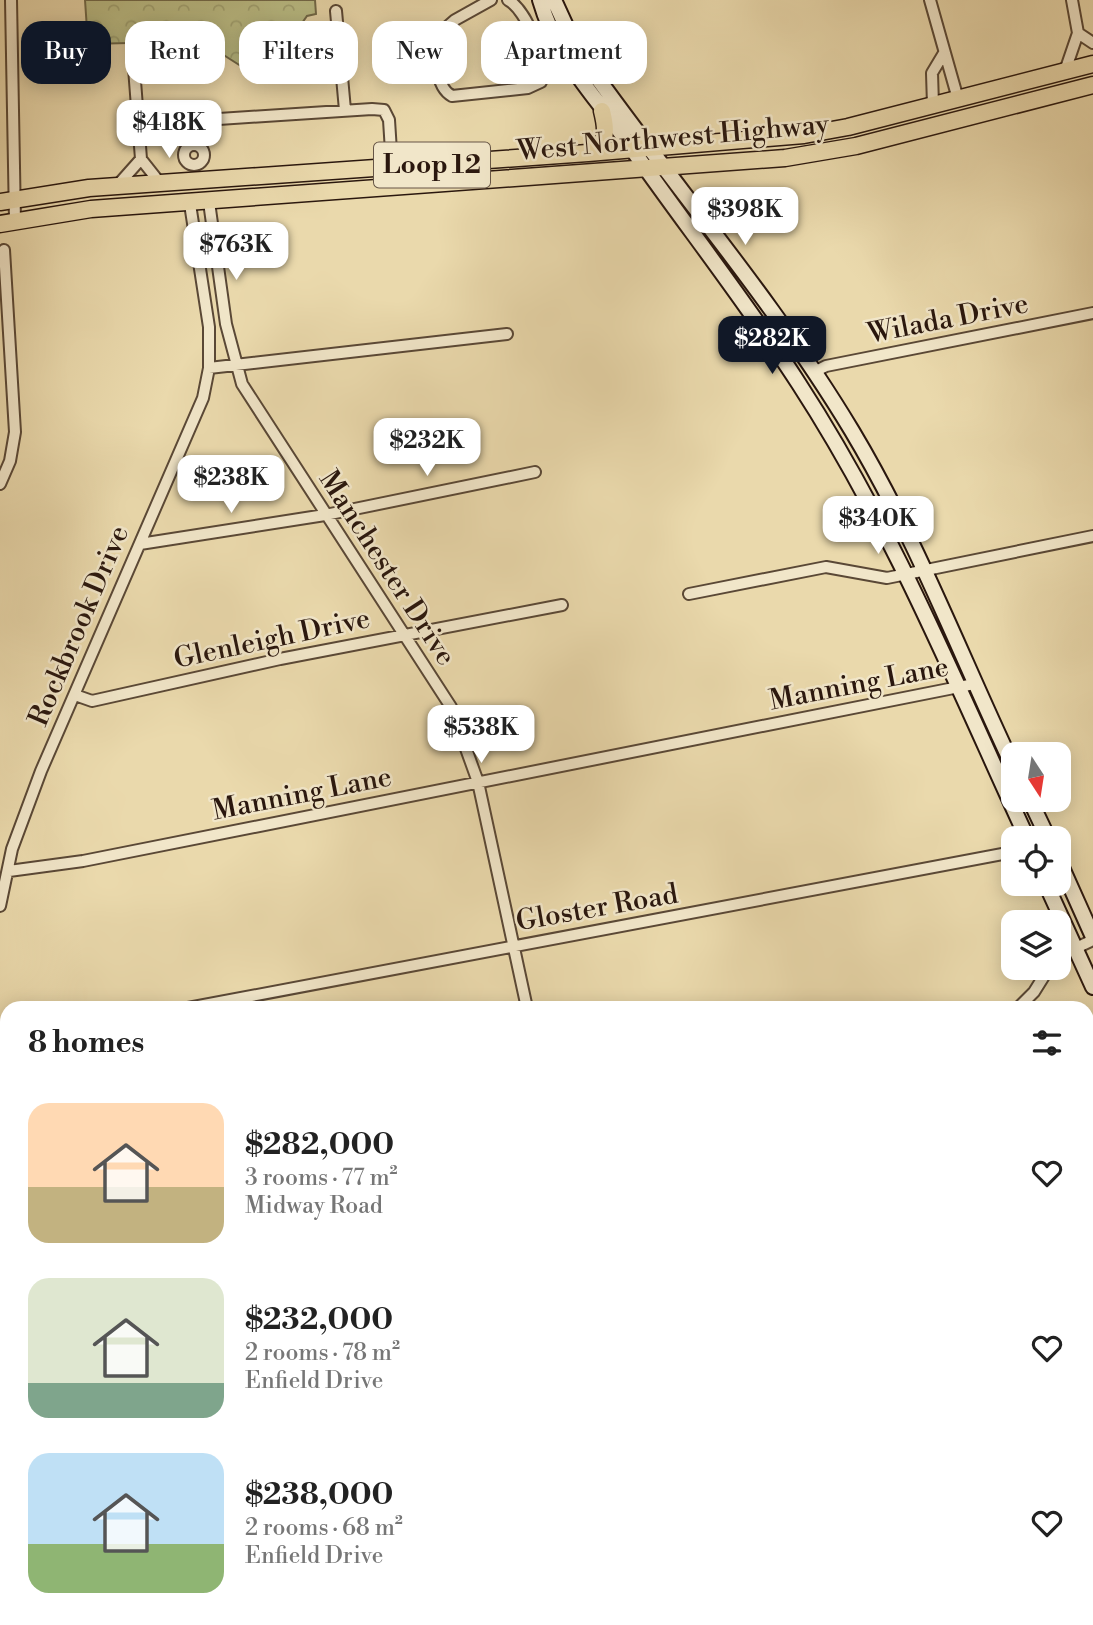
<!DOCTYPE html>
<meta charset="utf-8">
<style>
:root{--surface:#fff;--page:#f6f6f6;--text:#222;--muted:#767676;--accent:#111827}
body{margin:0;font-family:"Libre Bodoni",serif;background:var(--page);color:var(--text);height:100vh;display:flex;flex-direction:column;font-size:26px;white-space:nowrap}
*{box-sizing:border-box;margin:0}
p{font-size:23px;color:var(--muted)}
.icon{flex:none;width:38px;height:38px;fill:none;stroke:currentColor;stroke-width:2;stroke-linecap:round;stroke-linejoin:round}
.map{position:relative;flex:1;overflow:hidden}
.details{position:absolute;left:0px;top:1001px;width:1094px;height:625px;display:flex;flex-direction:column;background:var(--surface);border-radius:21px 21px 0 0;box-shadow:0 4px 18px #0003}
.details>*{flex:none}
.hud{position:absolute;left:21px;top:21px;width:700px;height:63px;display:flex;gap:14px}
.needle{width:46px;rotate:168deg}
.tools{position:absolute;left:1001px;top:742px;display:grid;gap:14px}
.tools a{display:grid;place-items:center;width:70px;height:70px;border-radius:14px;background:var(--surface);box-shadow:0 4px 18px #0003;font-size:35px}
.price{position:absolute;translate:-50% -60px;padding:0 16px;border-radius:14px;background:#fff;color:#222;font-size:23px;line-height:46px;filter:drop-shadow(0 2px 4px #0008)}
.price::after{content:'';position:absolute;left:50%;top:42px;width:21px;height:16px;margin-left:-10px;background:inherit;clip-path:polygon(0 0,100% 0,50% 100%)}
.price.current{background:var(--accent);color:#fff}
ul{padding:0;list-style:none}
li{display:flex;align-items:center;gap:21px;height:175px;padding:0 28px}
li span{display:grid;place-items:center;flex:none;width:196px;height:140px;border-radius:21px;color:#555}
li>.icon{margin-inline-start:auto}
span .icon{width:84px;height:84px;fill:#fffc;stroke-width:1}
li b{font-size:30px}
h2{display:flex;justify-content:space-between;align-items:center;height:84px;padding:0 28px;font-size:30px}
.tag{padding:0 24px;border-radius:21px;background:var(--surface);box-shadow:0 4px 18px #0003;font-size:24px;line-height:63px}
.tag.current{background:var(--accent);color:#fff}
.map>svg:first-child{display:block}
.park{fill:url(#park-crowns);stroke:#726a4a;stroke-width:2}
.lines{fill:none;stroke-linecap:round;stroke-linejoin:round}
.minor-casing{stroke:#5a4836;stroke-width:14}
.secondary-casing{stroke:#2a170e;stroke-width:18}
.primary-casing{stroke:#2a170e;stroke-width:19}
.minor{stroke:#f1e6c9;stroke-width:10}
.secondary{stroke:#f1e6c9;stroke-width:14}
.primary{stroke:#ead9ac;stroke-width:16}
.labels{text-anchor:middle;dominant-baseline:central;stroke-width:5;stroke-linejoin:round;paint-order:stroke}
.shield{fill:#f1e6c9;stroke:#665546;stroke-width:2}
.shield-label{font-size:26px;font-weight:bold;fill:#2a170e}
.street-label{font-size:28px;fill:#2a170e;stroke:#f1e6c9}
</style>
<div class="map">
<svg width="1093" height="1625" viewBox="0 0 1093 1625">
<defs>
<pattern id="park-crowns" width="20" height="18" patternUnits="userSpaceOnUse" patternTransform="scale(1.75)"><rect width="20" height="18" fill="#bbbe87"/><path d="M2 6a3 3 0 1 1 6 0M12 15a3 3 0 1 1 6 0" fill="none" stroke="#a1a373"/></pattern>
</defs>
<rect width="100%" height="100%" fill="#ead9ac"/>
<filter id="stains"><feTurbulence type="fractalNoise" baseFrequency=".00286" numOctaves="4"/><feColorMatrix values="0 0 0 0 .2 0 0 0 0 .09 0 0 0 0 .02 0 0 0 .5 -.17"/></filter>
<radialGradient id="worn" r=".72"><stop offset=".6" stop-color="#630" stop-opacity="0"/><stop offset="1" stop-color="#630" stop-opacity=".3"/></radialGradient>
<!-- park -->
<path class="park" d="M 85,0 L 315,0 L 316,14 L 307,16 L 300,26 L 286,30 L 272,64 L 244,68 L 222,54 L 202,56 L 184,73 L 172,73 L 171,42 L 88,44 Z"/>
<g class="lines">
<!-- minor casing -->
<g class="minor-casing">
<path id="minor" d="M 11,0 L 15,221
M 491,0 L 455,20 L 439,34 C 433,50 435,87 452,96 L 528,88 L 541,82 C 547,62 527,10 508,0
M 930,0 L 958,99
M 336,11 L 345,110
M 1078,33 L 1093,43
M 133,55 L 141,159 L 160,183
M 1065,71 L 1078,33 L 1072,0
M 933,105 L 932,73 L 944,53
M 194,145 L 194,135 L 204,120 L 372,109 L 384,110 L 389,120 L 392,167
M184 155a10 10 0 1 1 20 0a10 10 0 1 1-20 0Z
M 117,186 L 141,159
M 209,202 L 226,324 L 242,384 L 451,707 L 478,782 L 527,1008
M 190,204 L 209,327 L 209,368
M 814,372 L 826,366 L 1093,313
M 0,484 L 10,461 L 15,432 L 4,250
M 140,544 L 325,515 L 535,472
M 689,594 L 826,567 L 887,578 L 1093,536
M 75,695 L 92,701 L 280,659 L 562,605
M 9,871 L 83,861 L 974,684
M 0,906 L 12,849 L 41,771 L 203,398 L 209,368 L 507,334
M 1059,956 L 1093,940
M 188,1008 L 1013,852
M 1018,1008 L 1034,992 L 1049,968
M 0,1043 L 7,1041
M 1087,1219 L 1093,1218
M 0,1222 L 7,1221
M 0,1257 L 7,1261
M 1087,1442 L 1093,1441
M 0,1533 L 7,1533
M 269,1619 L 270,1625
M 653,1619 L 654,1625"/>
</g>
<!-- secondary casing -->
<g class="secondary-casing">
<path id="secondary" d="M 540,0 C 557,59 591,90 625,139 C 682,221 745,300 799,384 C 892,527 956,684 1027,838
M 554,0 L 576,48 C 666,177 771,296 852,431 C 916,538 960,654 1013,766
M 1030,800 L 1048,838
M 1059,861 L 1093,937
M 1046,884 L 1093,987"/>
</g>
<!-- primary casing -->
<g class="primary-casing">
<path id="primary" d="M 588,153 C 608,143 607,131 602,111
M 0,202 L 89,188 L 588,153 L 804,135 L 848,127 L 1093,64
M 0,224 L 91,209 L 785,158 L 856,146 L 1093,85"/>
</g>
<!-- minor -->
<use href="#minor" class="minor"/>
<!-- secondary -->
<use href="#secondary" class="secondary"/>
<!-- primary -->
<use href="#primary" class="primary"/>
</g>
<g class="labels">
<!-- shield labels -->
<rect class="shield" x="374" y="142.5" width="116" height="45" rx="5"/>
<g class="shield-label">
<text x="432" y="165">Loop 12</text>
</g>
<!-- street labels -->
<g class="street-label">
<text transform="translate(673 138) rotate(-5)">West Northwest Highway</text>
<text transform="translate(948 319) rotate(-11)">Wilada Drive</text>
<text transform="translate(387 568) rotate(57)">Manchester Drive</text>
<text transform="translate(79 626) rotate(-67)">Rockbrook Drive</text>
<text transform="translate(272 639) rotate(-12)">Glenleigh Drive</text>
<text transform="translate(859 684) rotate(-11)">Manning Lane</text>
<text transform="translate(302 794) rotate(-11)">Manning Lane</text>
<text transform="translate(597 908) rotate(-10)">Gloster Road</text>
</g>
</g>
<rect width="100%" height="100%" filter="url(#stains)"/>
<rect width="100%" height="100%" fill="url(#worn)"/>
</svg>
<div class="tools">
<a><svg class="needle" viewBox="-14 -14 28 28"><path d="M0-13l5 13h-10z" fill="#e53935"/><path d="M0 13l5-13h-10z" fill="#767676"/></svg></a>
<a><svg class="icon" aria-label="locate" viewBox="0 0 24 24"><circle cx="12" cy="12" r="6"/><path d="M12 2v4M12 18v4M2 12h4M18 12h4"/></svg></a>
<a><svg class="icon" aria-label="layers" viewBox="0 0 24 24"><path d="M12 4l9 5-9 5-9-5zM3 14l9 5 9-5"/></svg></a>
</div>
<b class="price" style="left:169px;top:160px">$418K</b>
<b class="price" style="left:745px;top:247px">$398K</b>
<b class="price" style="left:236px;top:282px">$763K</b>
<b class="price current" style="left:772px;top:376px">$282K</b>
<b class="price" style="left:427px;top:478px">$232K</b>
<b class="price" style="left:231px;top:515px">$238K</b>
<b class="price" style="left:878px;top:556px">$340K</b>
<b class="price" style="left:481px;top:765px">$538K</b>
<div class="hud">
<a class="tag current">Buy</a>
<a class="tag">Rent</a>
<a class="tag">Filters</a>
<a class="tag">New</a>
<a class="tag">Apartment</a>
</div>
<section class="details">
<h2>8 homes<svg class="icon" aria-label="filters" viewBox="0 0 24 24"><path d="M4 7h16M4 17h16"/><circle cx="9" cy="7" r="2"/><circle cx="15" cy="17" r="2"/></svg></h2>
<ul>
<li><span style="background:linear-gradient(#ffd9b3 60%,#c2b280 0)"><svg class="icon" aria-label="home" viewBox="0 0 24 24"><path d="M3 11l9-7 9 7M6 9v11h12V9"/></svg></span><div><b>$282,000</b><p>3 rooms · 77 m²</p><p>Midway Road</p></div><svg class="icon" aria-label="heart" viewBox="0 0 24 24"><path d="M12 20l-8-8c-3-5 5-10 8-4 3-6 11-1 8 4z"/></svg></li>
<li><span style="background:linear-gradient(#dfe7d0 75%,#7fa58c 0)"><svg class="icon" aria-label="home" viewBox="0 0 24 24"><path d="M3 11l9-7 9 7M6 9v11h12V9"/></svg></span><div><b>$232,000</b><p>2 rooms · 78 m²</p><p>Enfield Drive</p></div><svg class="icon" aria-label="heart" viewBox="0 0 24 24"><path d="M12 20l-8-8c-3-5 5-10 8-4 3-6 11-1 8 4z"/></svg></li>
<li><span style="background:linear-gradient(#bfe0f5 65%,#8fb573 0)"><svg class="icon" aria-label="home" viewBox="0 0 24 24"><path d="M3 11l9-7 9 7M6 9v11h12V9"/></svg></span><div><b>$238,000</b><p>2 rooms · 68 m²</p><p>Enfield Drive</p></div><svg class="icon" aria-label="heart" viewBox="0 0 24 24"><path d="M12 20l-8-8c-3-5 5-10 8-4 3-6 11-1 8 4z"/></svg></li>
</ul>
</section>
</div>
